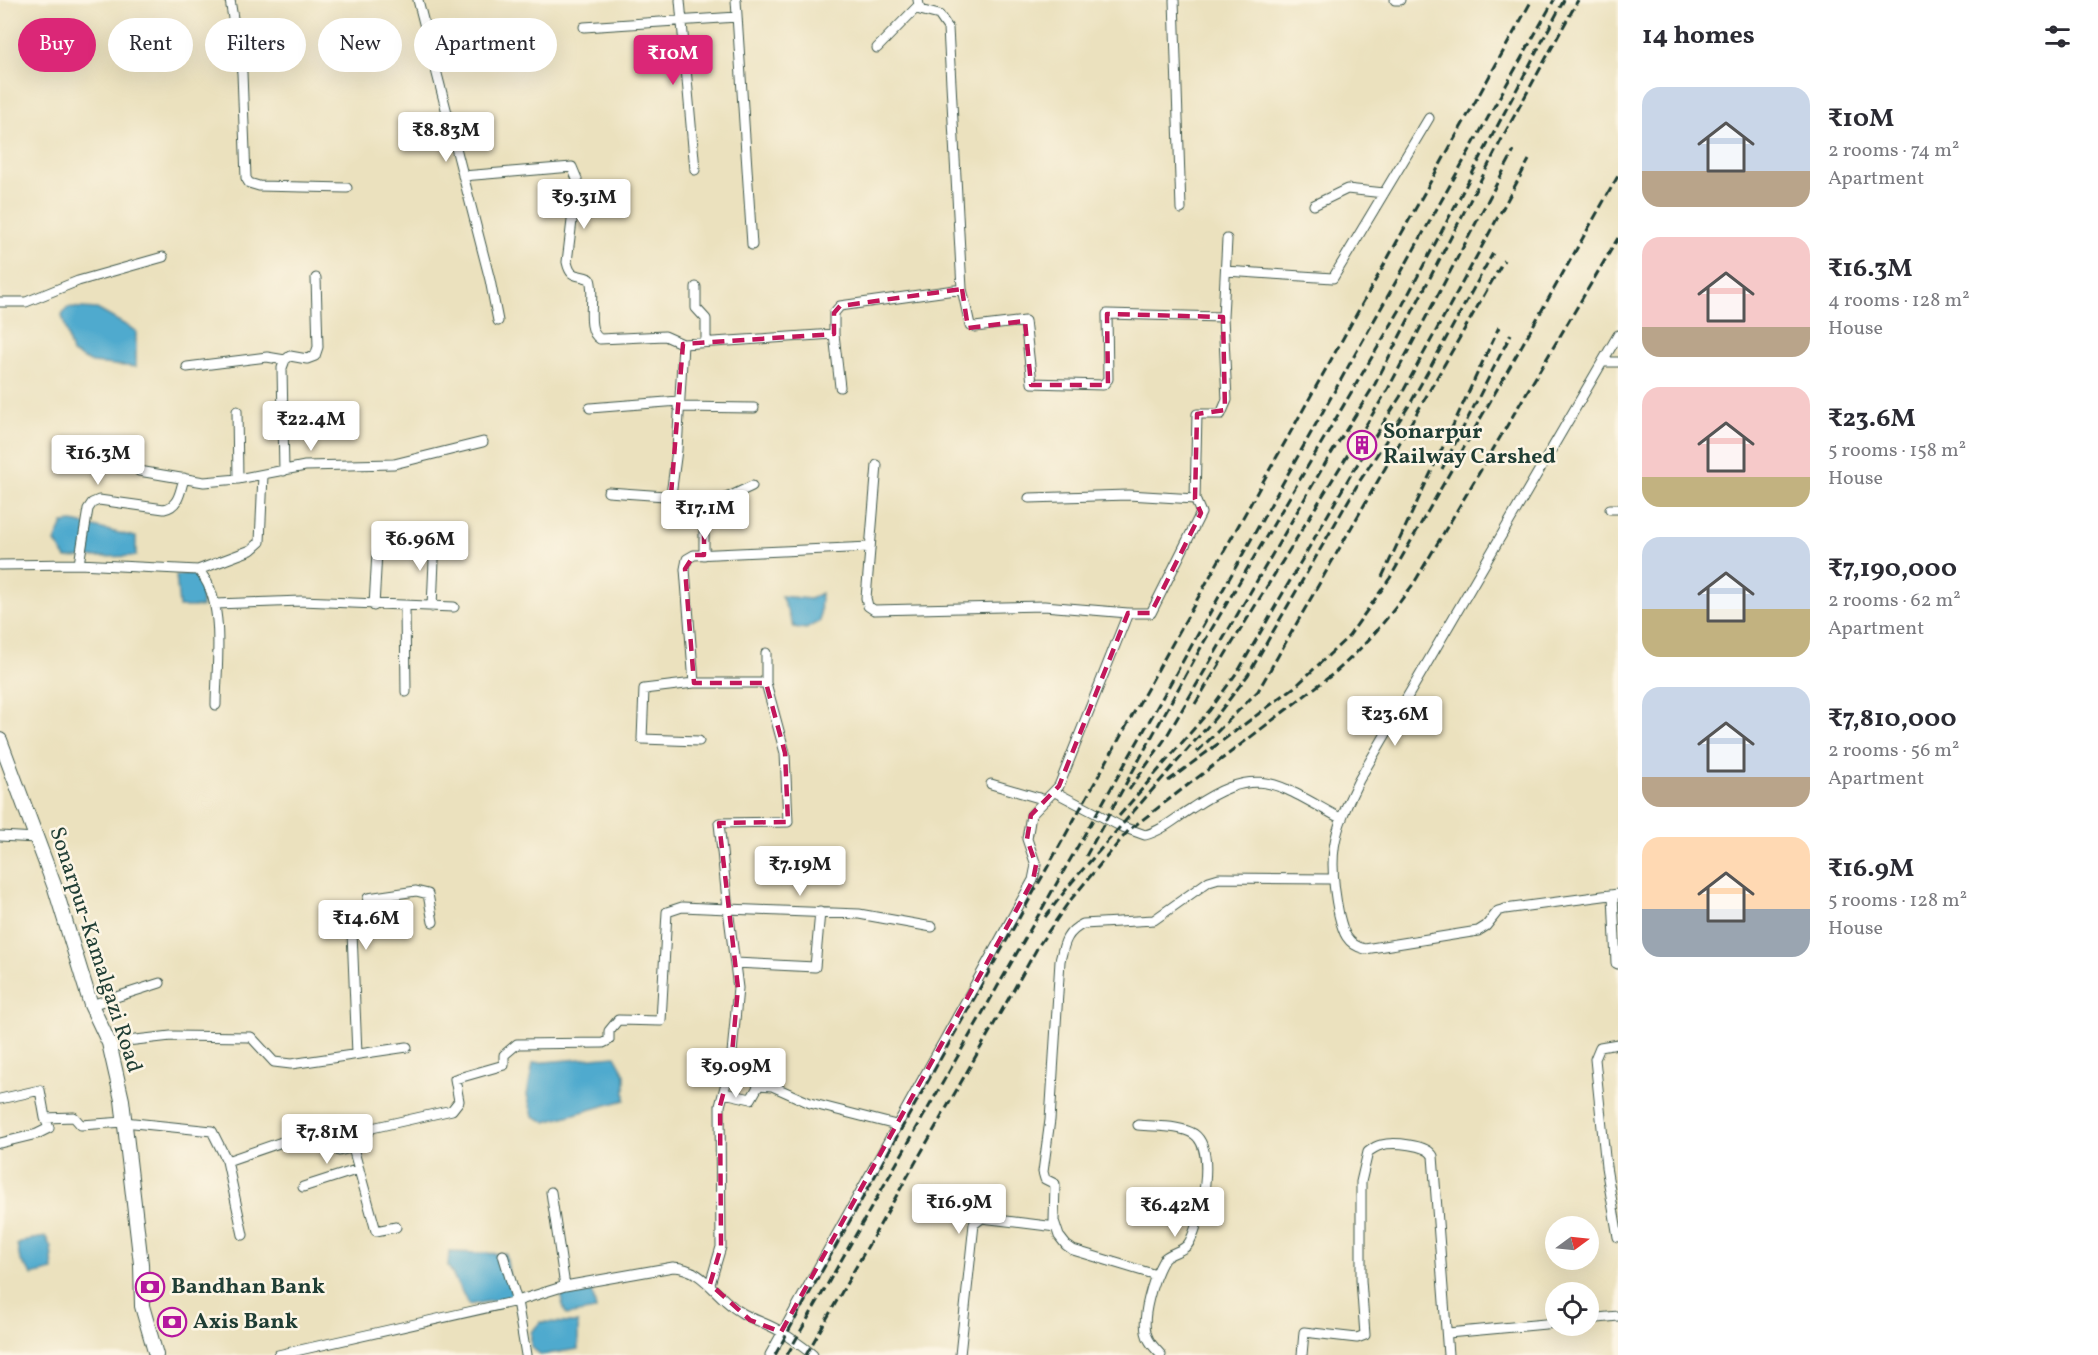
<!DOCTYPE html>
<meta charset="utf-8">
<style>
:root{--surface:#fff;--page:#f2f2f3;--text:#2b2b33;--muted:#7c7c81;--accent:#db2777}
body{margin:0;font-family:Vollkorn,serif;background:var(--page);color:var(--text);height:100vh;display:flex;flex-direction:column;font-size:22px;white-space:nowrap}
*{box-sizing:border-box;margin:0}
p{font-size:20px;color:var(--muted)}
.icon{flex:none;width:33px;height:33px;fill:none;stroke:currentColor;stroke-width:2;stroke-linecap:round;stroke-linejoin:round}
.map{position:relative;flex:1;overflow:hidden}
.side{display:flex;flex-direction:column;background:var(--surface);width:480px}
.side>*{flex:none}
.guide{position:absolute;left:18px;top:18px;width:570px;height:54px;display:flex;gap:12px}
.needle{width:39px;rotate:75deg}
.tools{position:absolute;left:1545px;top:1216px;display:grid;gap:12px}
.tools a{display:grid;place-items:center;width:54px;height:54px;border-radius:50%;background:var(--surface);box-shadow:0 6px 24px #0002;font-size:30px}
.price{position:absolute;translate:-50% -51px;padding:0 14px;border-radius:6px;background:#fff;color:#222;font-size:20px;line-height:39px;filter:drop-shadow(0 2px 3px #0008)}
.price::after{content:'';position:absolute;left:50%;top:36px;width:18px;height:14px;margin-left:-9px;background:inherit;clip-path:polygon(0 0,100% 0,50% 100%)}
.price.on{background:var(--accent);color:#fff}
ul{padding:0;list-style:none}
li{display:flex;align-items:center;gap:18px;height:150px;padding:0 24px}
li span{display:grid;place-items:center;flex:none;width:168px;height:120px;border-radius:18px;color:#555}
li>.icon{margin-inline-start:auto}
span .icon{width:72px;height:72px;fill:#fffc;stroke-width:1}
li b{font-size:26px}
h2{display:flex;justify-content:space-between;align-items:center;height:72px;padding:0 24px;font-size:26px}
.tag{padding:0 21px;border-radius:27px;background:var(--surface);box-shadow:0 6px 24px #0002;font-size:21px;line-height:54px}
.tag.on{background:var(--accent);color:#fff}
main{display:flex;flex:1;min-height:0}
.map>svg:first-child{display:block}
.water{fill:#50aace;stroke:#387481;stroke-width:1.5}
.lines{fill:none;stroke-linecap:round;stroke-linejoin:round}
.minor-casing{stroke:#3e5649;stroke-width:11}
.secondary-casing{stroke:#3e5649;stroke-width:16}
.minor{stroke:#fff;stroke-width:9}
.secondary{stroke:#fff;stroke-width:14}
.rail{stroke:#1f3d34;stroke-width:3;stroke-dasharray:9 4.5;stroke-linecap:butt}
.marked{fill:none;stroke:#c2185b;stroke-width:4.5;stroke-dasharray:12 8;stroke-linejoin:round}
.labels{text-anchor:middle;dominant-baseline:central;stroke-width:5;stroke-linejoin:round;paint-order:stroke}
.poi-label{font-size:22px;font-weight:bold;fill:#1f3d34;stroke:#fcf5e5;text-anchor:start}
.street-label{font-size:22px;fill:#1f3d34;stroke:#fcf5e5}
</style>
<main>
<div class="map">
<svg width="1618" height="1355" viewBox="0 0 1618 1355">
<rect width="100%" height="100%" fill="#fcf5e5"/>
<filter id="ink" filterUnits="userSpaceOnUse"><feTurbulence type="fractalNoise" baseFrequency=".0167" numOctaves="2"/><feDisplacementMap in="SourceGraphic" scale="12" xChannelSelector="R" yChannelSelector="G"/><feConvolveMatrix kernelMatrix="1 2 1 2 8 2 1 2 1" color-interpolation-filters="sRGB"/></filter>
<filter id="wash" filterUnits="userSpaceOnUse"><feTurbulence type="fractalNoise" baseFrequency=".008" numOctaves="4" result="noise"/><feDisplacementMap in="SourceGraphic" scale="24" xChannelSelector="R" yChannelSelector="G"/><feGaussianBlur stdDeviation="1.35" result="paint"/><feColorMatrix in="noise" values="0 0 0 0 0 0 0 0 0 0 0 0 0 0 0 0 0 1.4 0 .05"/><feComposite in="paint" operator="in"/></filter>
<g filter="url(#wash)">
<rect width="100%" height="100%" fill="#ebe1be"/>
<!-- water -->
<path class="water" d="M 68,307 L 97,309 L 136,331 L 136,367 L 92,363 L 72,353 L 62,315 Z
M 73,522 L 136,537 L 136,556 L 66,558 L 55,542 L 63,523 Z
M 192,573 L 201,580 L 202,607 L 179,607 L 176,575 Z
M 821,593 L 820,621 L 806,629 L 794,627 L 781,596 L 810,599 Z
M 615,1056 L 625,1074 L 625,1100 L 546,1122 L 533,1116 L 527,1095 L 533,1063 Z
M 46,1237 L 51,1248 L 53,1270 L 32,1275 L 20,1260 L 17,1245 L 26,1240 Z
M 449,1252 L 506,1254 L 512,1297 L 469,1305 L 448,1266 Z
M 567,1288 L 592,1289 L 596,1310 L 566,1315 L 560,1295 Z
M 541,1322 L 578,1323 L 578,1349 L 541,1355 L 531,1347 L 531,1332 Z"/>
</g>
<g filter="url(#ink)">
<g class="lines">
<!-- minor casing -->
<g class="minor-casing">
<path id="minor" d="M 230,0 L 242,73 L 246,178 L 249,183 L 259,186 L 347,188
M 418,0 L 490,280 L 498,321
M 680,0 L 695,170
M 736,0 L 752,245
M 918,0 L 920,10 L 939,15 L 948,28 L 962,289 L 970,325 L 975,327 L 1025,321 L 1032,383 L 1103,385 L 1108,379 L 1107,314 L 1223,317
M 1174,0 L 1181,209
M 1395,0 L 1400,0
M 584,27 L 737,17
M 877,48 L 917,7
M 463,176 L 572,167 L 577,179 L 567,262 C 571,280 577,273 590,279 C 596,296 584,330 600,339 L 665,336 L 683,344
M 1314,205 L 1347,189 L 1384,193
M 1226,271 L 1333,278 L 1429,118
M 696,287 L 696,308 L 706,319 L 706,341
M 0,302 L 26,302 L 78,281 L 163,257
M 834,334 L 834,313 L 840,306 L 962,289
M 1618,335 L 1359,780 C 1332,834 1327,856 1339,915 C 1343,932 1347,945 1365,949 L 1478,931 L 1486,926 L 1498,911 L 1505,909 L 1618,894
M 1603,362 L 1618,362
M 187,367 L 267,357 L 285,360
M 678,407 L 754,408
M 590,408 L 679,401
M 237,411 L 238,479
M 877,465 L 866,598 L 868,606 L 874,610 L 1044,606 L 1128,613 L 1151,613 L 1201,513 L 1195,499 L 1197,414 L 1221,414 L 1227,400 L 1223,317 L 1227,239
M 139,471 L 204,482 L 238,479 L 305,466 L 394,464 L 483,442
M 284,471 L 282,368 L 285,360 L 290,356 L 307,359 L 315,356 L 318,347 L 316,278
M 608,492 L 722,500 L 752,486
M 671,495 L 677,450 L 683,344 L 834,334 L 840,387
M 704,498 L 704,555
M 1029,498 L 1128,495 L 1195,499
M 1610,509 L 1618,509
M 79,564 L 88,509 L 92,503 L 99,500 L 164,509 C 179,506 180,492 184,478
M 0,565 L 79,564 L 198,570 C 227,599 216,667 216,705
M 198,570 L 251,550 L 260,542 L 263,475
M 216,604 L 301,601 L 454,607
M 374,606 L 377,552
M 405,607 L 406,692
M 432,607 L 435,537
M 766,653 L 766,683
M 694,683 L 685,569 L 687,559 L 694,555 L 870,547
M 699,741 L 642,739 L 644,689 L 694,683 L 766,683 L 785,753 L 788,822 L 719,823 L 728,909 L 859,914 L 932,927
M 991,784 L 1046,800
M 1055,792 L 1120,826 L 1145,835 C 1162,831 1177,817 1192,808 C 1260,762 1278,785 1342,819
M 0,836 L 36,838
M 1613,895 L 1616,963 L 1618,964
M 735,963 L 815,967 L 820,912
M 91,1005 L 160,983
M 109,1043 L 171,1036 L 251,1037 L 274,1062 L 291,1064 L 407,1047
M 1618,1044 L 1600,1047 L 1595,1059 L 1606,1167 L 1618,1237
M 357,1054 L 352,932 L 358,921 L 365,916 L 368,898 L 416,891 L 428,894 L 433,922
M 724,1093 L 751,1099 L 759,1085 L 772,1086 L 810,1103 L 896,1125
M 0,1099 L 40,1090 L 45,1118 L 74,1117 L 81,1125 L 124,1122 L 212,1131 L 227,1161 L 243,1235
M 1138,1125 C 1155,1127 1180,1125 1194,1134 C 1217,1150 1201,1220 1190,1241 C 1185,1252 1172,1251 1164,1259 C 1154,1276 1138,1322 1149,1340 C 1152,1346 1157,1350 1161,1355
M 0,1143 L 37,1134 L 49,1128 L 45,1118
M 353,1148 L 376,1231 L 396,1227
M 227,1161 L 311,1132 L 321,1132 L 339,1151 L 355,1147 L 372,1128 L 452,1110 L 459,1101 L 455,1079 L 504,1065 L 504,1055 L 517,1044 L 603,1043 L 609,1040 L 609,1031 L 618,1020 L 661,1021 L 667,912 L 682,907 L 728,909 L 738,988 L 731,1064 L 720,1106 L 721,1247 L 710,1284
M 303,1187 L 359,1169
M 551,1192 L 565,1286
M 503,1255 L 517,1301 L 526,1355
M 1156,1275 L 1073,1250 L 1066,1245 L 1059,1236 L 1054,1221 L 1055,1184 L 1045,1179 L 1043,1172 L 1050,1120 L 1060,961 C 1064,944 1066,932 1083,924 L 1154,920 L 1209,881 L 1219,878 L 1332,879
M 1588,1319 L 1618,1316
M 1448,1333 L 1556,1323
M 278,1355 L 517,1301 L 565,1286 L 673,1267 C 698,1268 709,1286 726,1301 C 746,1320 763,1320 783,1333 C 793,1340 804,1347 813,1355
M 770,1355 L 1033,880 L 1036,865 L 1027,839 L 1031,815 L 1059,786 L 1128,613
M 960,1355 L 974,1224 L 982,1218 L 1056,1227
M 1302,1355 L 1304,1332 L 1357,1338 L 1365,1335 L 1361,1280 L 1361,1182 L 1368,1152 C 1372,1149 1376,1146 1381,1145 C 1393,1142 1427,1144 1433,1156 L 1448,1355"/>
</g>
<!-- secondary casing -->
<g class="secondary-casing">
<path id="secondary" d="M 0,740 L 54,885 L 91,1005 L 109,1043 L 122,1100 L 141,1264 L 142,1306 L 156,1355"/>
</g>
<!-- minor -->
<use href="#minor" class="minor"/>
<!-- secondary -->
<use href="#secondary" class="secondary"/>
<!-- rail -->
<path class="rail" d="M 1442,469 L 1511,334
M 1382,577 L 1499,327
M 1195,704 L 1388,389 L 1514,151
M 1197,752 L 1258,691 L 1504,260
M 1168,781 L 1296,686 L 1349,636 L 1390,578 L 1618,176
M 1129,790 L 1165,739 L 1326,462 L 1375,384 L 1506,131 L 1578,0
M 1119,816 L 1210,710 L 1240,668 L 1350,476 L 1400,397 L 1529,160
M 1086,856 L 1204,642 L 1401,308 L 1564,0
M 1045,917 L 1072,882 L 1215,718 L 1248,675 L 1359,482 L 1410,404 L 1493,253
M 775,1355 L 1532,0
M 787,1355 L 1138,741 L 1554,0
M 806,1355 L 1039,945 L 1068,903 L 1129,830 L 1333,674 C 1365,647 1389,617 1414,583 L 1618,238"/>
</g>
</g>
<!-- marked area -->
<path class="marked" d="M 962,289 L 968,328 L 1025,321 L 1031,385 L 1108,385 L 1107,314 L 1223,317 L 1225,410 L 1197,414 L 1195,499 L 1201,513 L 1151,613 L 1128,613 L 1059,786 L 1031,815 L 1027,839 L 1036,865 L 1033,880 L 781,1332 L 750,1320 L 710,1284 L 721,1247 L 720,1106 L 731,1064 L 738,988 L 719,823 L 788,822 L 785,753 L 766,683 L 694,683 L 685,569 L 694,555 L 704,555 L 704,498 L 671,495 L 683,344 L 834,334 L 834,313 L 840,306 Z"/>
<!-- icons -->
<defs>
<g id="building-ring" transform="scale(1.5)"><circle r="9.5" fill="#fcf5e5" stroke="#b5179e" stroke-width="1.5"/><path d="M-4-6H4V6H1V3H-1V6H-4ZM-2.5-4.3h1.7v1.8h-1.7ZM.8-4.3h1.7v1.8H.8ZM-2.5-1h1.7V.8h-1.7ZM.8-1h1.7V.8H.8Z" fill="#b5179e"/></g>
<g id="bank-ring" transform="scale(1.5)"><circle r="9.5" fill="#fcf5e5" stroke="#b5179e" stroke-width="1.5"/><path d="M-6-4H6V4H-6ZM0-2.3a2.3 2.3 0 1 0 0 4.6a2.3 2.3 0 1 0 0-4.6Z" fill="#b5179e"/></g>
</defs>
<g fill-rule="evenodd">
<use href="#building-ring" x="1362" y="445"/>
<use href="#bank-ring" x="150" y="1287"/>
<use href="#bank-ring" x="172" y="1322"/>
</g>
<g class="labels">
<!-- poi labels -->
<g class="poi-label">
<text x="1383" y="432">Sonarpur<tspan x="1383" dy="25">Railway Carshed</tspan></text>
<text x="171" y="1287">Bandhan Bank</text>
<text x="193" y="1322">Axis Bank</text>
</g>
<!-- street labels -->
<g class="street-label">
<text transform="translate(95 950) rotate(72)">Sonarpur-Kamalgazi Road</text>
</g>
</g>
</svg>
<div class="tools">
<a><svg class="needle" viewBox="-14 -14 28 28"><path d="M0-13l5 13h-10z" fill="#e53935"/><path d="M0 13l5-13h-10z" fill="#7c7c81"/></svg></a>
<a><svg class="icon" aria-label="locate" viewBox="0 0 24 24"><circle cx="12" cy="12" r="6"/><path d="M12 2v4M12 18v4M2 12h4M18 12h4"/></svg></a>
</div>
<b class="price on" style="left:673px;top:86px">₹10M</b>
<b class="price" style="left:446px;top:163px">₹8.83M</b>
<b class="price" style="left:584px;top:230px">₹9.31M</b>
<b class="price" style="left:311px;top:452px">₹22.4M</b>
<b class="price" style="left:98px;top:486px">₹16.3M</b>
<b class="price" style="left:705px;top:541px">₹17.1M</b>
<b class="price" style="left:420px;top:572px">₹6.96M</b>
<b class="price" style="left:1395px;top:747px">₹23.6M</b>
<b class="price" style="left:800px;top:897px">₹7.19M</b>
<b class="price" style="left:366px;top:951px">₹14.6M</b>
<b class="price" style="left:736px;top:1099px">₹9.09M</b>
<b class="price" style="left:327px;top:1165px">₹7.81M</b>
<b class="price" style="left:959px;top:1235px">₹16.9M</b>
<b class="price" style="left:1175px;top:1238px">₹6.42M</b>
<div class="guide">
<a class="tag on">Buy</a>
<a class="tag">Rent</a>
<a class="tag">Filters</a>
<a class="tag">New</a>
<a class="tag">Apartment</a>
</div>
</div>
<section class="side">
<h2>14 homes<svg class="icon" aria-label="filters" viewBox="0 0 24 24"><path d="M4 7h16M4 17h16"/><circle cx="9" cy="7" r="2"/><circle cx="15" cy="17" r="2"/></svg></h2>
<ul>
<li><span style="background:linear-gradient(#c9d6e8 70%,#b9a48a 0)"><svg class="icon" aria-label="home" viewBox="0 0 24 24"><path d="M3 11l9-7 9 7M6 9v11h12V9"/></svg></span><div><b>₹10M</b><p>2 rooms · 74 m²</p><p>Apartment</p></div></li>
<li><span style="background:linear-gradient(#f6c9c9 75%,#b9a48a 0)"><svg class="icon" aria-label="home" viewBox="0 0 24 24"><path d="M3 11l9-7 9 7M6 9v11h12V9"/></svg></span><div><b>₹16.3M</b><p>4 rooms · 128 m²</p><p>House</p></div></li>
<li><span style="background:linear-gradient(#f6c9c9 75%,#c2b280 0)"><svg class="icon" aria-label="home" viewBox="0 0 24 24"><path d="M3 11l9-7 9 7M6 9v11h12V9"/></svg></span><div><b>₹23.6M</b><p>5 rooms · 158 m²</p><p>House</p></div></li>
<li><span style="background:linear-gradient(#c9d6e8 60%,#c2b280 0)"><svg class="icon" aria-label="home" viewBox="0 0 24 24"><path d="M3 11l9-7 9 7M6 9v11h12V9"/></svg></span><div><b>₹7,190,000</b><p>2 rooms · 62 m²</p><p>Apartment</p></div></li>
<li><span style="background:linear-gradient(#c9d6e8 75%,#b9a48a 0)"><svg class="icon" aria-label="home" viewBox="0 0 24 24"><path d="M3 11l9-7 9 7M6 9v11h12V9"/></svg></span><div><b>₹7,810,000</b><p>2 rooms · 56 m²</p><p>Apartment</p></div></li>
<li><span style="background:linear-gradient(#ffd9b3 60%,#9aa5b1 0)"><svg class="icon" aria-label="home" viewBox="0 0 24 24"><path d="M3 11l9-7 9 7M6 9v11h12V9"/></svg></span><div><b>₹16.9M</b><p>5 rooms · 128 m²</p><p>House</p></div></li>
</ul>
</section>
</main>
